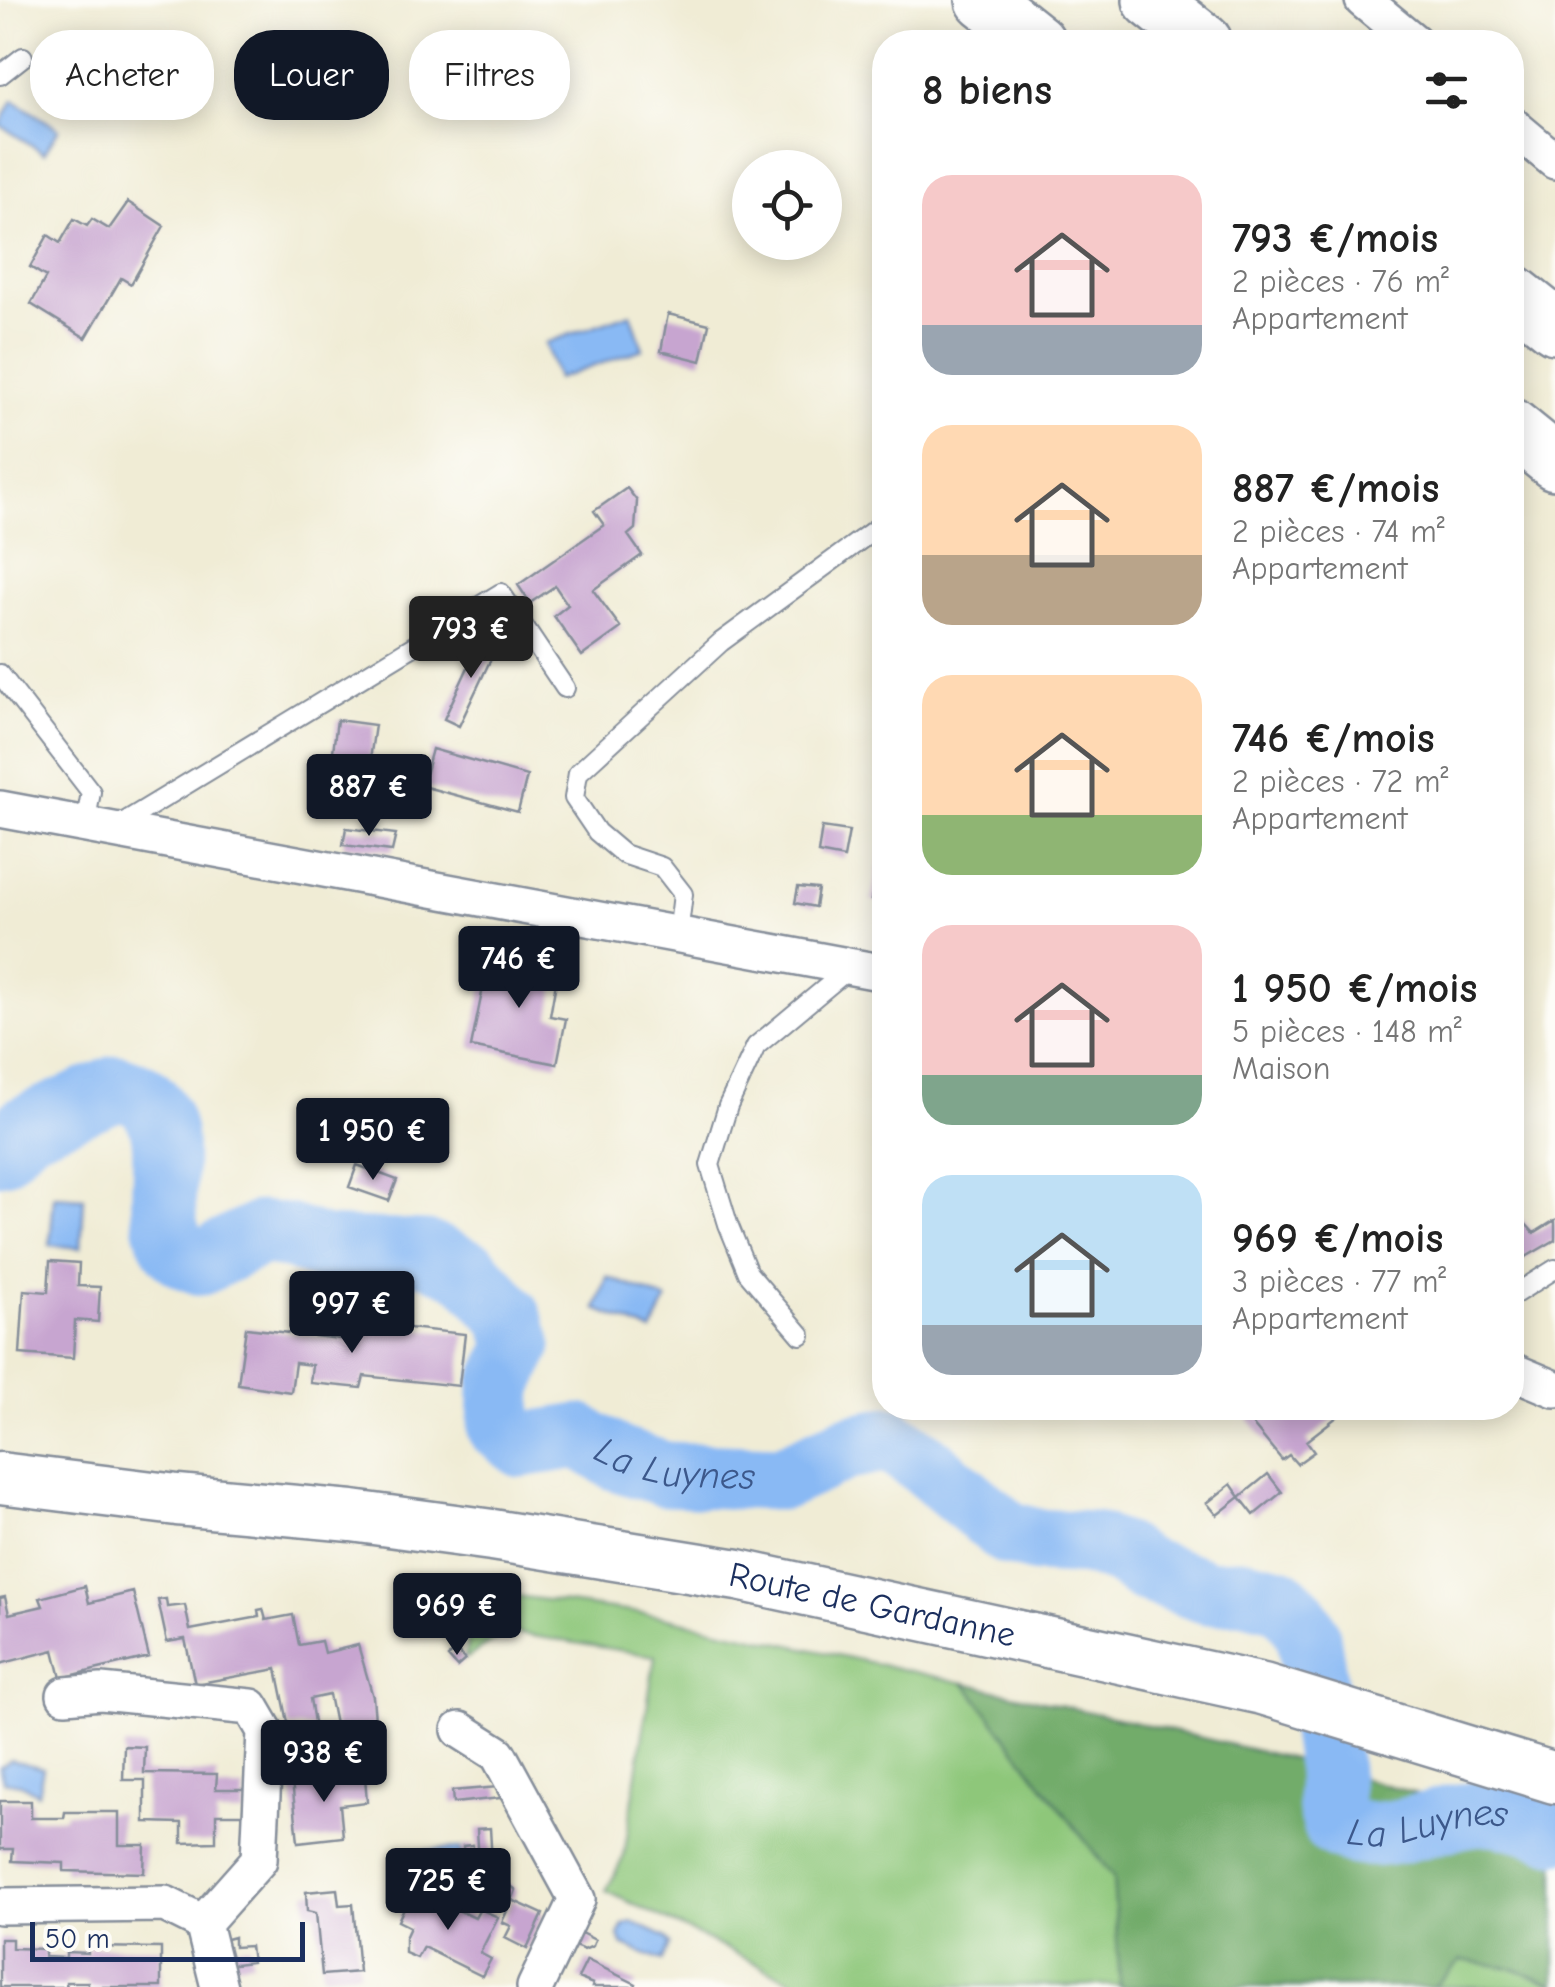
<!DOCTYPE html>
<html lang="fr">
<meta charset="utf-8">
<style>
:root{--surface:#fff;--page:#f2f2f2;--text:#222;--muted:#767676;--accent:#111827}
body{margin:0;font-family:"Comic Neue",sans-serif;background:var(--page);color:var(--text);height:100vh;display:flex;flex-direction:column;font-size:38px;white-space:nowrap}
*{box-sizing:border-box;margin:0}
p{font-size:32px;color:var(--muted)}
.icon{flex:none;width:55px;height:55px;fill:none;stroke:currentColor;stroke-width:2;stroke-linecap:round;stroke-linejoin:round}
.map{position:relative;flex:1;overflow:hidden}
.side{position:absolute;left:872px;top:30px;width:652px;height:1390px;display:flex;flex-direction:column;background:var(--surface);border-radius:40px;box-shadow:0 5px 25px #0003}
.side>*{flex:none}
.hud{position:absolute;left:30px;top:30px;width:692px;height:90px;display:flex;gap:20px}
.controls{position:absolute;left:732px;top:150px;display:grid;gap:20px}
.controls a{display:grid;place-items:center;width:110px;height:110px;border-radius:50%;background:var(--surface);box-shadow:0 5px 25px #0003;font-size:50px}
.scale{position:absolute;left:30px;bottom:25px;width:275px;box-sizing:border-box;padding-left:10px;border:5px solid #1b2f5e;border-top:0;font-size:28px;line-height:35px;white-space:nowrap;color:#1b2f5e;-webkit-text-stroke:8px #fdfcf7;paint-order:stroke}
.price{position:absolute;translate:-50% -85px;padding:0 22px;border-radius:10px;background:var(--accent);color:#fff;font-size:32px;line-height:65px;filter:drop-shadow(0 2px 5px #0008)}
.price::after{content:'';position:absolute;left:50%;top:60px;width:30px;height:22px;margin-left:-15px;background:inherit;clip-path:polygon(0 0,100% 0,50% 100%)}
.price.active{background:#222;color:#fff}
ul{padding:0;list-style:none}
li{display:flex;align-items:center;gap:30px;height:250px;padding:0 50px}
li span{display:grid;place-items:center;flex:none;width:280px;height:200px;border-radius:30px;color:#555}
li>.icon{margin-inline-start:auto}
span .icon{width:120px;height:120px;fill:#fffc;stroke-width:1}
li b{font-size:42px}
h2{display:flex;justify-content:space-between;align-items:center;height:120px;padding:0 50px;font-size:42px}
.chip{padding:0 35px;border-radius:40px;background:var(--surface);box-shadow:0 5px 25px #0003;font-size:35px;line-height:90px}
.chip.active{background:var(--accent);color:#fff}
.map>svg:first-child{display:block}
.green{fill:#8ec77a;stroke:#547b6c;stroke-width:2.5}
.forest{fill:#72ac6a;stroke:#466e64;stroke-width:2.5}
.water{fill:#89b9f4;stroke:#5274a9;stroke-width:2.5}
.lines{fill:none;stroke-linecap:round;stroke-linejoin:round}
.river{stroke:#89b9f4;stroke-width:65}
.building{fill:#c7a5d0}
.service-casing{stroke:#868e9a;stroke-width:22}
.minor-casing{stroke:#868e9a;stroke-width:40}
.secondary-casing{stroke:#868e9a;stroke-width:55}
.motorway-casing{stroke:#868e9a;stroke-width:60}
.service{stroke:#fff;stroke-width:18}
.minor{stroke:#fff;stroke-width:35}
.secondary{stroke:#fff;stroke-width:50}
.motorway{stroke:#fff;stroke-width:55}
.labels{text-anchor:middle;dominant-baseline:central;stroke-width:8;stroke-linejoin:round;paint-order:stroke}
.street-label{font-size:35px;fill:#1b2f5e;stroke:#fdfcf7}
.water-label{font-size:38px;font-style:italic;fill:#3c588b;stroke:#fdfcf7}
</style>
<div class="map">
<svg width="1555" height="1987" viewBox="0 0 1555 1987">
<rect width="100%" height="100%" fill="#fdfcf7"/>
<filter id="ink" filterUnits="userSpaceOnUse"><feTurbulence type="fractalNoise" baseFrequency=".01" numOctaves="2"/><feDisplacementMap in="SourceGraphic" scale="20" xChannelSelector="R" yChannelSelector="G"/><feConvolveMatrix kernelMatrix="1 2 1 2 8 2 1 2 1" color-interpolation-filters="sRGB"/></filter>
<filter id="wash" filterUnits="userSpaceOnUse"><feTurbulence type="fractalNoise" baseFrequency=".0048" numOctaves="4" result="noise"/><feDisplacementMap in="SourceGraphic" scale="40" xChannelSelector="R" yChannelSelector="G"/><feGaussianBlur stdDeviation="2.25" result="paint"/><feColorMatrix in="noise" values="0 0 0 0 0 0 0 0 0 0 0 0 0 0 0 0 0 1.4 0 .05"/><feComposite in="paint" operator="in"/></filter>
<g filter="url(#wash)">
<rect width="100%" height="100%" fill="#f0ecd5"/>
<!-- green -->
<path class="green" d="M 473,1590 L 654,1615 L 965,1683 L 1113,1877 L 1121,1985 L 805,1987 L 606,1891 L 624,1856 L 655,1656 L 508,1632 L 465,1659 Z
M 1461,1960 L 1512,1968 L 1555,1984 L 1555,1987 L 1433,1987 Z"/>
<!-- forest -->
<path class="forest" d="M 965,1683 L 1310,1763 L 1555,1834 L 1555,1984 L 1512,1968 L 1462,1960 L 1433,1987 L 1120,1987 L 1113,1877 Z"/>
<!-- water -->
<path class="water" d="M 13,100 L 59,129 L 44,153 L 0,125 Z
M 631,313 L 643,349 L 557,379 L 545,343 Z
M 54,1196 L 84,1198 L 81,1248 L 50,1245 Z
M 607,1277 L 667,1300 L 652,1332 L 596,1309 Z
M 335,1734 L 348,1736 L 349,1750 L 335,1755 L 306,1756 L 305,1740 Z
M 11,1760 L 43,1768 L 38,1794 L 21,1784 L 3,1781 L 0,1767 Z
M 460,1848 L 462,1875 L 413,1880 L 406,1884 L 398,1875 L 407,1865 L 408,1852 Z
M 632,1922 L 665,1937 L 670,1944 L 662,1961 L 622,1945 L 619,1936 L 624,1925 Z"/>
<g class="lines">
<!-- river -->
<path class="river" id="s1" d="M 0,1152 L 25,1127 L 119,1087 C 126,1090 136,1092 142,1096 C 190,1133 141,1216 180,1253 C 184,1257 195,1260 201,1263 L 261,1233 L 287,1236 L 324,1249 L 427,1253 L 470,1272 L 509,1315 L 520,1345 L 501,1386 L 500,1428 L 522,1445 L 579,1436 L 618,1459 L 665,1474 L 781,1478 L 849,1447 L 888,1439 L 921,1461 L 1008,1533 L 1036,1541 L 1093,1544 L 1121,1554 L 1143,1569 L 1208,1592 L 1245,1591 L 1280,1599 L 1296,1614 L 1308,1636 L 1329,1770 L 1330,1810 L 1335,1825 C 1381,1852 1439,1812 1487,1813 C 1503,1813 1541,1824 1555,1831"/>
</g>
<g id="blocks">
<!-- building -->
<path class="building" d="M 128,202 L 164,226 L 131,284 L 121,278 L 86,338 L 31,304 L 46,277 L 30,267 L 48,235 L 60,243 L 74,219 L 87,226 L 92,219 L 109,229 Z
M 668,314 L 709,324 L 701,361 L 661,351 Z
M 627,488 L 637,501 L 635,529 L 628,535 L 642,555 L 593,590 L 621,628 L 582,656 L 554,616 L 568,605 L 555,586 L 530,603 L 518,585 L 604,525 L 594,511 Z
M 483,635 L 498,644 L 459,726 L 444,719 Z
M 337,720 L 375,725 L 366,788 L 329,783 Z
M 432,749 L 527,776 L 518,812 L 422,786 Z
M 822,827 L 849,831 L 844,858 L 818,853 Z
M 346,828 L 396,834 L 392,851 L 343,845 Z
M 883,843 L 885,843 L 885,904 L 871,900 Z
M 798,887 L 818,889 L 815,907 L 795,903 Z
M 506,955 L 559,966 L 550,1016 L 566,1019 L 557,1064 L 471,1047 L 489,958 L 505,962 Z
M 357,1165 L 397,1180 L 389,1201 L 349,1187 Z
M 1512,1209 L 1534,1233 L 1555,1220 L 1555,1240 L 1512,1265 Z
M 50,1261 L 79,1263 L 78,1286 L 100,1287 L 98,1322 L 75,1320 L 73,1358 L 20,1354 L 24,1290 L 48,1292 Z
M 334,1320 L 465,1334 L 459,1386 L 364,1376 L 361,1388 L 310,1383 L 312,1365 L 295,1363 L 291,1392 L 238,1384 L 246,1328 L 341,1339 L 342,1330 Z
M 1262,1408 L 1338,1408 L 1342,1413 L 1306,1441 L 1314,1452 L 1297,1464 L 1289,1455 L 1282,1460 L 1248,1419 Z
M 1268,1474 L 1282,1492 L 1254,1515 L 1240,1497 L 1217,1515 L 1207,1503 L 1231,1484 L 1240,1497 Z
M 85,1586 L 89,1603 L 133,1592 L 149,1657 L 61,1678 L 54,1650 L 0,1664 L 0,1598 L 5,1597 L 9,1614 L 43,1606 L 40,1598 Z
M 166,1599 L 167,1607 L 185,1605 L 190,1630 L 259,1617 L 258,1610 L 263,1609 L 266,1620 L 293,1615 L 299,1645 L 321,1641 L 324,1653 L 358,1645 L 373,1697 L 376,1731 L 336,1729 L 329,1695 L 310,1699 L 315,1728 L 289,1727 L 277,1669 L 195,1684 L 185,1639 L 167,1642 L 158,1600 Z
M 456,1650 L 465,1660 L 457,1667 L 448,1657 Z
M 124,1746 L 145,1747 L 144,1773 L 217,1774 L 216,1789 L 244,1789 L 244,1814 L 216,1814 L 216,1842 L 182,1843 L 182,1823 L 145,1822 L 145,1780 L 123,1780 Z
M 338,1776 L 338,1779 L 365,1777 L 367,1802 L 340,1805 L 343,1837 L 298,1842 L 292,1780 Z
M 498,1787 L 501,1798 L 453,1803 L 452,1791 Z
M 0,1801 L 31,1801 L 31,1818 L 64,1818 L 65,1812 L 119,1812 L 119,1845 L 145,1845 L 144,1873 L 64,1871 L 64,1863 L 12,1861 L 13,1849 L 0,1849 Z
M 490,1828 L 492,1863 L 479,1863 L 477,1829 Z
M 473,1845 L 474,1874 L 464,1876 L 463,1846 Z
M 489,1869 L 516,1890 L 513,1898 L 495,1891 L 479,1873 Z
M 337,1889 L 339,1905 L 353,1904 L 359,1972 L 322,1975 L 316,1913 L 307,1911 L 306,1892 Z
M 410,1895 L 442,1909 L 445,1904 L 475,1918 L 480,1909 L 498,1917 L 480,1953 L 491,1959 L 482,1976 L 423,1947 L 417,1958 L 405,1953 L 405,1938 L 410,1927 L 398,1921 Z
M 512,1900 L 543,1914 L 527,1949 L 505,1938 L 511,1926 L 502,1922 Z
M 579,1932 L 595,1940 L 593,1946 L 584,1950 L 572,1945 Z
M 234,1937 L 234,1947 L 250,1946 L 252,1962 L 226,1965 L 223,1940 Z
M 0,1939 L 12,1939 L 12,1948 L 45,1949 L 45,1957 L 66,1958 L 66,1952 L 88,1953 L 88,1947 L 161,1948 L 161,1987 L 88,1987 L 88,1982 L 66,1982 L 66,1987 L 0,1987 Z
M 587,1960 L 636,1984 L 635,1987 L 592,1987 L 593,1984 L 578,1978 Z"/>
</g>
</g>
<g filter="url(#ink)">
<use href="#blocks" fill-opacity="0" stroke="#868e9a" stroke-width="2.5"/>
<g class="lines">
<!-- service casing -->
<g class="service-casing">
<path id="service" d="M 0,75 L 23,57
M 0,674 L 91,792 L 85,825
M 116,827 L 501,593 L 565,688
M 678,935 L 683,894 L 662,867 L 623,854 L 597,832 L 574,798 L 578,773 L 721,642 L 885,522
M 1512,1296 L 1555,1269
M 801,1335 L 748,1273 L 728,1224 L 710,1165 L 728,1106 L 756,1046 L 851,967"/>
</g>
<!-- minor casing -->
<g class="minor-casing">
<path id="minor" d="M 1363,0 L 1414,42
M 1512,125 L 1555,161
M 0,809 L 885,973
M 1512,1371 L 1555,1389
M 65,1695 L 101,1692 L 251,1707 L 265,1731 L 259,1860 L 203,1923
M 460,1730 L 498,1754 L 577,1899 L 535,1987
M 0,1906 L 165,1904 L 203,1923 L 219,1987"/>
</g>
<!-- secondary casing -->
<g class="secondary-casing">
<g id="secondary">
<path id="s2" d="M 0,1478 L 177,1500 L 352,1516 L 492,1535 L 738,1575 L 1263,1689 L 1555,1778"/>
</g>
</g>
<!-- motorway casing -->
<g class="motorway-casing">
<path id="motorway" d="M 984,0 L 1037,42
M 1151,0 L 1204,42
M 1512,292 L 1555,326
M 1512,427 L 1555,462"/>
</g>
<!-- service -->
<use href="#service" class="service"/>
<!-- minor -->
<use href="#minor" class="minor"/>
<!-- secondary -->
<use href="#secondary" class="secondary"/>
<!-- motorway -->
<use href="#motorway" class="motorway"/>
</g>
</g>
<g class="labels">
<!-- street labels -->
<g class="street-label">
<text stroke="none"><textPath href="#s2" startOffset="882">Route de Gardanne</textPath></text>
</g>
<!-- water labels -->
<g class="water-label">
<text stroke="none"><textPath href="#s1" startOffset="1002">La Luynes</textPath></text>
<text stroke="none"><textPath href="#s1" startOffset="1995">La Luynes</textPath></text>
</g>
</g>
</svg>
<div class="controls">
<a><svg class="icon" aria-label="locate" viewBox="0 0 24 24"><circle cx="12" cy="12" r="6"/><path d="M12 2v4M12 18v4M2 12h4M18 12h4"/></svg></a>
</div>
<div class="scale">50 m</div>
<b class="price active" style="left:471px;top:681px">793 €</b>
<b class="price" style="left:369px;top:839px">887 €</b>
<b class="price" style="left:519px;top:1011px">746 €</b>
<b class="price" style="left:373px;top:1183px">1 950 €</b>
<b class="price" style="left:352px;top:1356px">997 €</b>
<b class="price" style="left:457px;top:1658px">969 €</b>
<b class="price" style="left:324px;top:1805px">938 €</b>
<b class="price" style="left:448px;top:1933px">725 €</b>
<div class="hud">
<a class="chip">Acheter</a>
<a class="chip active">Louer</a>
<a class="chip">Filtres</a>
</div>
<section class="side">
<h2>8 biens<svg class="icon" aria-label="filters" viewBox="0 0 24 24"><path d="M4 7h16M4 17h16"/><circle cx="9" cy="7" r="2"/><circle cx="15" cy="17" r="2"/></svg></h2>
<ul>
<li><span style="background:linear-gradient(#f6c9c9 75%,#9aa5b1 0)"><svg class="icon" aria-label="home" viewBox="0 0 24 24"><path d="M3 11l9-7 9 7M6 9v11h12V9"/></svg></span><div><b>793 €/mois</b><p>2 pièces · 76 m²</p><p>Appartement</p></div></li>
<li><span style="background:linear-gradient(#ffd9b3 65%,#b9a48a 0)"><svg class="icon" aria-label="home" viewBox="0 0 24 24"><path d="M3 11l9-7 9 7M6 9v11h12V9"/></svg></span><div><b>887 €/mois</b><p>2 pièces · 74 m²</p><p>Appartement</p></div></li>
<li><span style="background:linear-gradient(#ffd9b3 70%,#8fb573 0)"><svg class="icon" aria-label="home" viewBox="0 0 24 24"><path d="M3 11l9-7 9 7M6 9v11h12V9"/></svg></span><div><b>746 €/mois</b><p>2 pièces · 72 m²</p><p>Appartement</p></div></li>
<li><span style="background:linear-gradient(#f6c9c9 75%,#7fa58c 0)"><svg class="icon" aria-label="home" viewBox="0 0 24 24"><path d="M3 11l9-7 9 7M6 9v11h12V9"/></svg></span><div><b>1 950 €/mois</b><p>5 pièces · 148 m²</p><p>Maison</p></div></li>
<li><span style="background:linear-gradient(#bfe0f5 75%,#9aa5b1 0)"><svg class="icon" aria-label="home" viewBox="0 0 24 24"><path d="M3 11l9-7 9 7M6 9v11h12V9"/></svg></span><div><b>969 €/mois</b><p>3 pièces · 77 m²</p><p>Appartement</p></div></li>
</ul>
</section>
</div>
